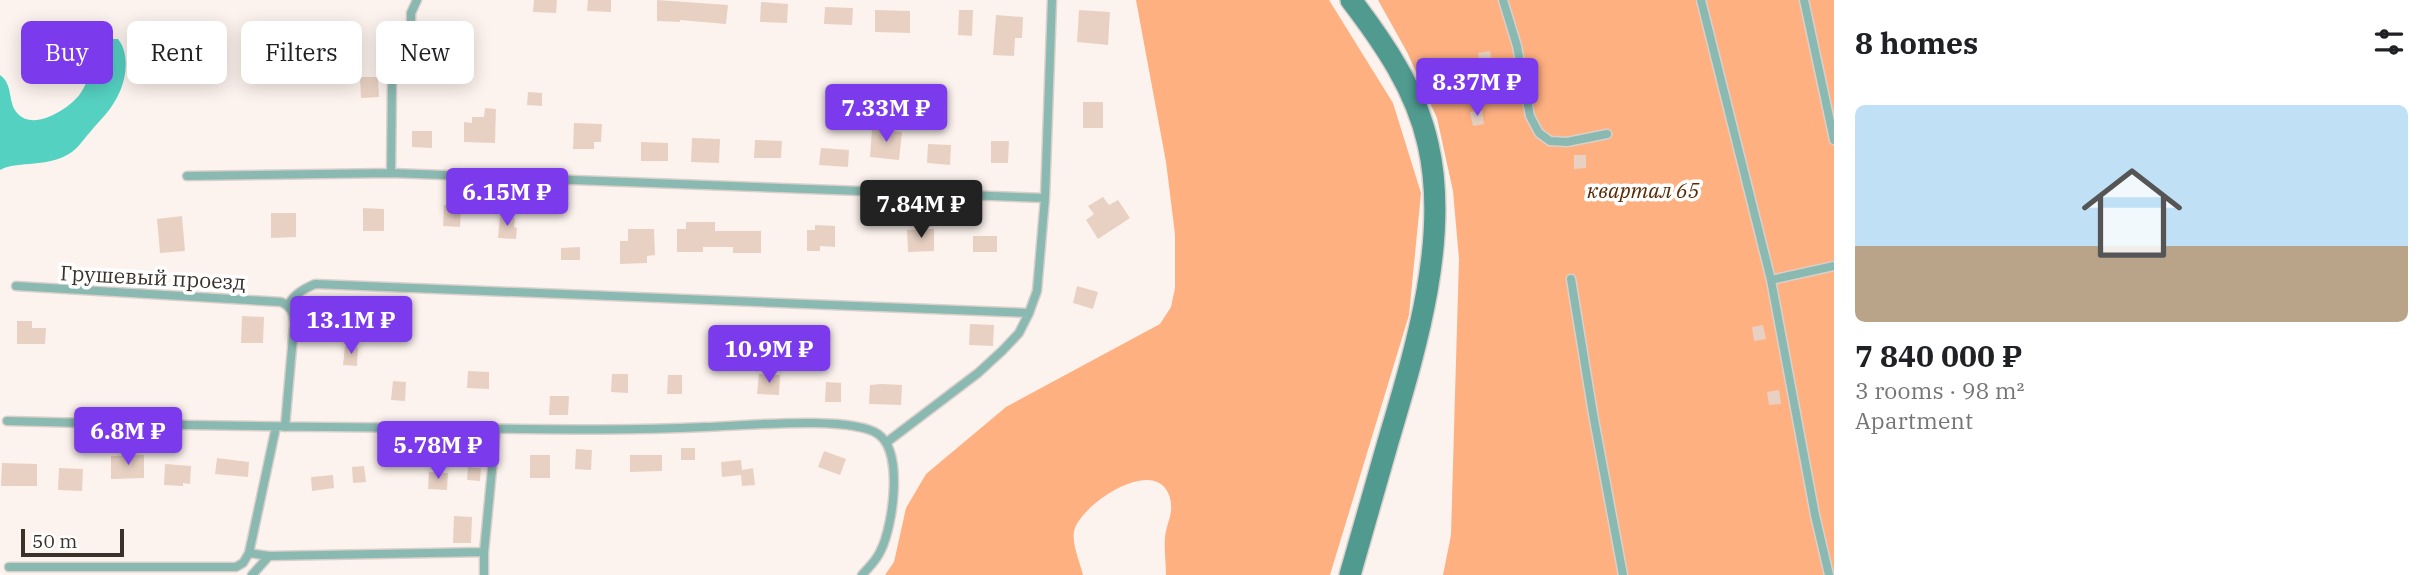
<!DOCTYPE html>
<meta charset="utf-8">
<style>
:root{--surface:#fff;--page:#f2f2f2;--text:#202124;--muted:#757577;--line:#e0e0e0;--accent:#7c3aed}
body{margin:0;font-family:"IBM Plex Serif",serif;background:var(--page);color:var(--text);height:100vh;display:flex;flex-direction:column;font-size:26px;white-space:nowrap}
*{box-sizing:border-box;margin:0}
p{font-size:23px;color:var(--muted)}
.icon{flex:none;width:38px;height:38px;fill:none;stroke:currentColor;stroke-width:2;stroke-linecap:round;stroke-linejoin:round}
.map{position:relative;flex:1;overflow:hidden}
.sheet{display:flex;flex-direction:column;background:var(--surface);width:595px}
.sheet>*{flex:none}
.top-card{position:absolute;left:21px;top:21px;width:665px;height:63px;display:flex;gap:14px}
.scale{position:absolute;left:21px;bottom:18px;width:103px;box-sizing:border-box;padding-left:7px;border:4px solid #3a312b;border-top:0;font-size:19px;line-height:24px;white-space:nowrap;color:#3a312b;-webkit-text-stroke:5px #fff;paint-order:stroke}
.price{position:absolute;translate:-50% -60px;padding:0 16px;border-radius:7px;background:var(--accent);color:#fff;font-size:23px;line-height:46px;filter:drop-shadow(0 2px 4px #0008)}
.price::after{content:'';position:absolute;left:50%;top:42px;width:21px;height:16px;margin-left:-10px;background:inherit;clip-path:polygon(0 0,100% 0,50% 100%)}
.price.selected{background:#222;color:#fff}
ul{padding:0;list-style:none}
li{display:grid;align-content:center;gap:14px;height:371px;padding:0 21px}
li+li{border-top:2px solid var(--line)}
li span{display:grid;place-items:center;height:217px;border-radius:10px;color:#555}
li>.icon{margin-inline-start:auto}
span .icon{width:126px;height:126px;fill:#fffc;stroke-width:1}
li b{font-size:30px}
h2{display:flex;justify-content:space-between;align-items:center;height:84px;padding:0 21px;font-size:30px}
.chip{padding:0 24px;border-radius:10px;background:var(--surface);box-shadow:0 4px 18px #0003;font-size:24px;line-height:63px}
.chip.selected{background:var(--accent);color:#fff}
main{display:flex;flex:1;min-height:0}
.map>svg:first-child{display:block}
.green{fill:#feb080}
.water{fill:#55d1c2}
.building{fill:#e8d1c3}
.lines{fill:none;stroke-linecap:round;stroke-linejoin:round}
.lane-casing{stroke:#dad0cb;stroke-width:11}
.secondary-casing{stroke:#dad0cb;stroke-width:24}
.lane{stroke:#8ab9b1;stroke-width:8}
.secondary{stroke:#509a90;stroke-width:21}
.labels{text-anchor:middle;dominant-baseline:central;stroke-width:7;stroke-linejoin:round;paint-order:stroke}
.park-label{font-size:21px;font-style:italic;fill:#592902;stroke:#fff}
.street-label{font-size:21px;fill:#3a312b;stroke:#fff}
</style>
<main>
<div class="map">
<svg width="1834" height="575" viewBox="0 0 1834 575">
<rect width="100%" height="100%" fill="#fdf3ee"/>
<!-- green -->
<path class="green" d="M 1136,0 L 1329,0 L 1393,103 L 1421,193 L 1409,315 L 1330,575 L 1166,575 C 1166,563 1164,549 1165,537 C 1167,521 1175,512 1169,495 C 1154,456 1084,503 1075,528 C 1070,541 1080,562 1083,575 L 885,575 L 894,562 L 906,508 L 926,474 L 1006,407 L 1160,324 L 1171,307 L 1175,288 L 1175,234 L 1166,162 Z
M 1378,0 L 1834,0 L 1834,575 L 1443,575 L 1451,535 L 1455,395 L 1459,259 L 1453,191 L 1437,118 L 1407,52 Z"/>
<!-- water -->
<path class="water" d="M 110,39 L 118,39 C 131,55 126,84 115,101 C 109,112 99,121 91,131 C 82,141 76,152 63,157 C 45,166 13,162 0,170 L 0,75 C 14,85 7,103 18,114 C 34,131 69,109 80,94 C 89,81 93,63 99,48 L 103,42 Z"/>
<!-- building -->
<path class="building" d="M 534,0 L 557,0 L 556,13 L 533,12 Z
M 588,0 L 611,0 L 611,12 L 587,11 Z
M 657,0 L 728,5 L 726,24 L 680,20 L 680,22 L 657,21 Z
M 761,2 L 788,4 L 787,23 L 760,22 Z
M 825,7 L 853,8 L 852,25 L 824,24 Z
M 875,10 L 910,11 L 910,33 L 875,32 Z
M 959,10 L 973,10 L 972,36 L 958,35 Z
M 1079,10 L 1110,12 L 1108,45 L 1077,42 Z
M 996,15 L 1023,17 L 1022,38 L 1015,38 L 1014,56 L 993,55 Z
M 1490,51 L 1492,64 L 1480,66 L 1478,53 Z
M 360,77 L 378,77 L 379,97 L 361,98 Z
M 528,92 L 542,93 L 542,106 L 527,105 Z
M 1083,102 L 1103,102 L 1103,128 L 1083,128 Z
M 485,108 L 496,109 L 495,143 L 464,142 L 464,122 L 472,123 L 472,117 L 484,117 Z
M 1482,110 L 1484,124 L 1473,126 L 1470,112 Z
M 574,123 L 602,124 L 601,142 L 594,142 L 594,149 L 573,149 Z
M 872,129 L 902,132 L 899,160 L 870,157 Z
M 412,131 L 432,131 L 432,148 L 412,147 Z
M 692,138 L 720,139 L 719,163 L 691,162 Z
M 755,140 L 782,141 L 781,158 L 754,158 Z
M 991,141 L 1009,141 L 1008,163 L 991,163 Z
M 641,142 L 668,143 L 668,161 L 641,161 Z
M 928,144 L 951,145 L 950,165 L 927,163 Z
M 821,148 L 849,150 L 848,167 L 819,165 Z
M 1574,155 L 1586,155 L 1586,168 L 1574,169 Z
M 1103,197 L 1109,205 L 1118,200 L 1130,218 L 1098,239 L 1086,220 L 1094,214 L 1088,206 Z
M 444,205 L 461,206 L 460,227 L 443,226 Z
M 363,208 L 384,209 L 384,231 L 363,231 Z
M 271,213 L 296,213 L 296,237 L 271,238 Z
M 182,216 L 185,251 L 160,253 L 157,219 Z
M 500,217 L 515,218 L 514,227 L 517,228 L 516,239 L 498,238 Z
M 686,222 L 715,222 L 715,231 L 761,231 L 761,253 L 733,253 L 733,247 L 703,247 L 703,252 L 677,252 L 677,229 L 686,229 Z
M 815,225 L 835,226 L 835,247 L 820,246 L 820,251 L 807,251 L 807,230 L 815,230 Z
M 628,229 L 654,229 L 655,255 L 647,256 L 647,263 L 620,264 L 620,241 L 628,241 Z
M 934,229 L 934,251 L 908,252 L 907,230 Z
M 973,236 L 997,236 L 997,252 L 973,252 Z
M 580,247 L 580,260 L 561,260 L 561,248 Z
M 1077,286 L 1098,292 L 1093,309 L 1073,303 Z
M 242,316 L 264,317 L 263,343 L 241,343 Z
M 17,321 L 32,321 L 32,328 L 46,328 L 45,344 L 17,344 Z
M 970,324 L 994,325 L 993,346 L 969,345 Z
M 1763,325 L 1766,339 L 1754,341 L 1752,327 Z
M 345,346 L 358,347 L 357,366 L 343,365 Z
M 468,371 L 489,372 L 489,389 L 467,388 Z
M 612,374 L 628,374 L 628,393 L 611,392 Z
M 759,374 L 780,375 L 779,395 L 757,394 Z
M 668,375 L 682,375 L 682,394 L 667,394 Z
M 393,381 L 406,382 L 405,401 L 391,400 Z
M 826,382 L 841,383 L 841,402 L 825,402 Z
M 882,384 L 902,385 L 901,405 L 869,404 L 870,385 Z
M 1779,390 L 1781,404 L 1769,405 L 1767,392 Z
M 550,396 L 569,396 L 568,415 L 549,415 Z
M 681,448 L 695,448 L 695,460 L 681,460 Z
M 576,449 L 592,450 L 591,470 L 575,469 Z
M 824,451 L 846,459 L 840,475 L 818,467 Z
M 144,455 L 144,478 L 111,479 L 111,456 Z
M 530,455 L 550,455 L 550,478 L 530,478 Z
M 630,455 L 662,455 L 662,471 L 630,472 Z
M 217,458 L 249,462 L 248,477 L 215,474 Z
M 741,460 L 742,470 L 753,468 L 755,485 L 742,486 L 741,475 L 722,477 L 721,462 Z
M 2,463 L 37,464 L 37,486 L 1,486 Z
M 165,464 L 191,466 L 190,484 L 183,483 L 183,486 L 164,485 Z
M 364,466 L 366,482 L 353,483 L 352,467 Z
M 468,467 L 481,468 L 480,481 L 467,480 Z
M 59,468 L 83,469 L 82,491 L 58,490 Z
M 429,472 L 448,473 L 447,490 L 428,489 Z
M 333,475 L 334,488 L 312,491 L 311,477 Z
M 454,516 L 472,517 L 471,543 L 453,543 Z"/>
<g class="lines">
<!-- lane casing -->
<g class="lane-casing">
<path id="lane" d="M 1503,0 L 1517,46 L 1530,116 L 1539,133 L 1550,141 L 1567,142 L 1607,134
M 1701,0 L 1771,280 L 1815,515 L 1829,575
M 1804,0 L 1834,140
M 391,173 L 392,80 L 411,48 L 411,13 L 417,0
M 187,176 L 391,173 L 1045,198
M 1571,279 L 1593,414 L 1623,575
M 1771,280 L 1834,266
M 16,286 L 281,302 C 292,307 294,314 294,325 L 285,427
M 288,305 C 295,294 303,289 315,284 L 1029,313
M 7,421 C 157,425 307,427 457,428 C 539,429 623,431 705,427 C 742,426 850,415 878,434 C 904,452 893,525 881,550 C 877,560 869,567 862,575
M 887,442 L 978,373 L 1002,351 L 1019,333 L 1029,313 L 1037,291 L 1045,198 L 1052,0
M 249,553 L 269,556 L 484,552 L 496,429
M 9,567 L 236,567 L 243,563 L 249,553 L 276,427
M 252,575 L 269,556
M 484,575 L 484,552"/>
</g>
<!-- secondary casing -->
<g class="secondary-casing">
<path id="secondary" d="M 1350,575 C 1363,531 1375,486 1388,442 C 1415,351 1450,239 1428,144 C 1416,90 1384,43 1351,0"/>
</g>
<!-- lane -->
<use href="#lane" class="lane"/>
<!-- secondary -->
<use href="#secondary" class="secondary"/>
</g>
<g class="labels">
<!-- park labels -->
<g class="park-label">
<text x="1643" y="190">квартал 65</text>
</g>
<!-- street labels -->
<g class="street-label">
<text transform="translate(153 277) rotate(3)">Грушевый проезд</text>
</g>
</g>
</svg>
<div class="scale">50 m</div>
<b class="price" style="left:1477px;top:118px">8.37M ₽</b>
<b class="price" style="left:886px;top:144px">7.33M ₽</b>
<b class="price" style="left:507px;top:228px">6.15M ₽</b>
<b class="price selected" style="left:921px;top:240px">7.84M ₽</b>
<b class="price" style="left:351px;top:356px">13.1M ₽</b>
<b class="price" style="left:769px;top:385px">10.9M ₽</b>
<b class="price" style="left:128px;top:467px">6.8M ₽</b>
<b class="price" style="left:438px;top:481px">5.78M ₽</b>
<div class="top-card">
<a class="chip selected">Buy</a>
<a class="chip">Rent</a>
<a class="chip">Filters</a>
<a class="chip">New</a>
</div>
</div>
<section class="sheet">
<h2>8 homes<svg class="icon" aria-label="filters" viewBox="0 0 24 24"><path d="M4 7h16M4 17h16"/><circle cx="9" cy="7" r="2"/><circle cx="15" cy="17" r="2"/></svg></h2>
<ul>
<li><span style="background:linear-gradient(#bfe0f5 65%,#b9a48a 0)"><svg class="icon" aria-label="home" viewBox="0 0 24 24"><path d="M3 11l9-7 9 7M6 9v11h12V9"/></svg></span><div><b>7 840 000 ₽</b><p>3 rooms · 98 m²</p><p>Apartment</p></div></li>
</ul>
</section>
</main>
